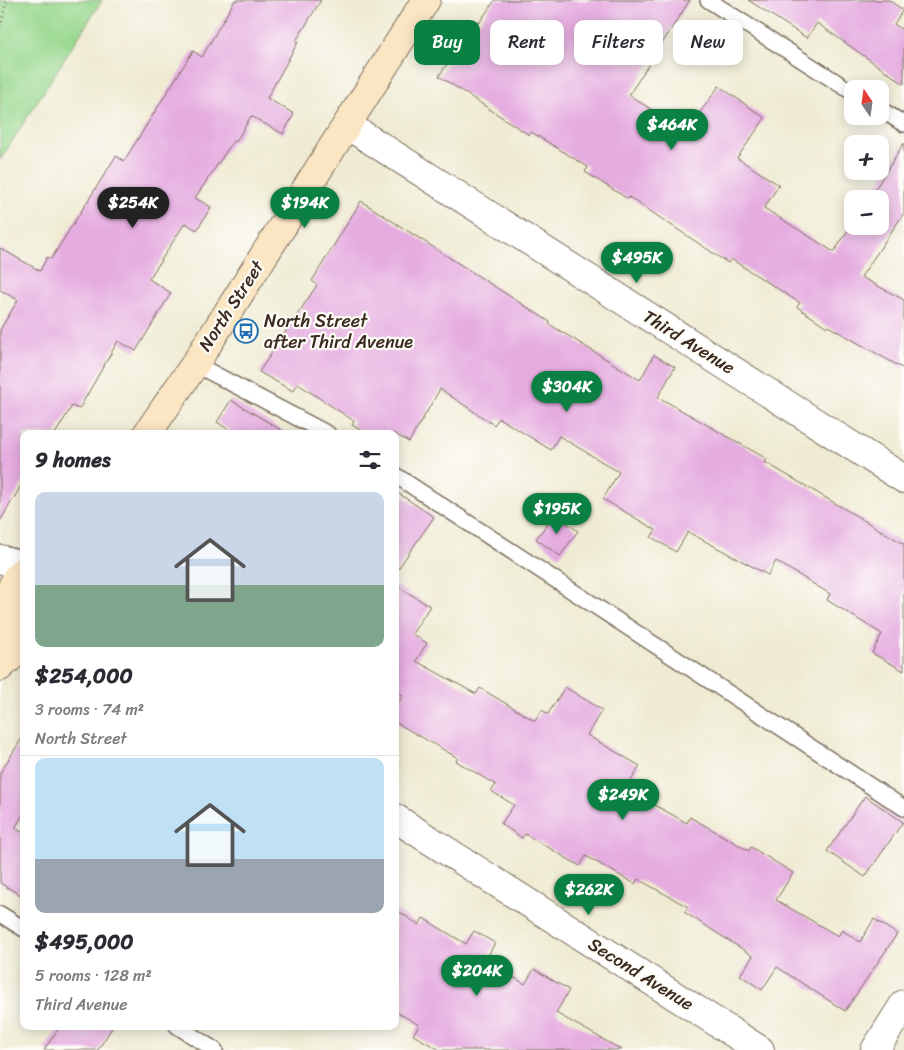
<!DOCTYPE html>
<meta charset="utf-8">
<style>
:root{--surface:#fff;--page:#f2f2f3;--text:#2b2b33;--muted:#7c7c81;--line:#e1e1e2;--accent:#0b8043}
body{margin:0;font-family:Sriracha,sans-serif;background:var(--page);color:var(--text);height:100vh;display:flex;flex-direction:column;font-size:19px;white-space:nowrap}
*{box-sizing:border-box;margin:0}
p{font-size:16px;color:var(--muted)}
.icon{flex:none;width:28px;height:28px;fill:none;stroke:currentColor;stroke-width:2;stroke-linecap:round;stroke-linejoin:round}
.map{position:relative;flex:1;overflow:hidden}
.details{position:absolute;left:20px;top:430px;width:379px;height:600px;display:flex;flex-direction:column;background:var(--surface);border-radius:10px;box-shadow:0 2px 12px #0003}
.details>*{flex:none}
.banner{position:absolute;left:414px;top:20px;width:415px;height:45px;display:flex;gap:10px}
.needle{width:32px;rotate:347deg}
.controls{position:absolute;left:844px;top:80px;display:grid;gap:10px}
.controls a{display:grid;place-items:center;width:45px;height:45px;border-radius:10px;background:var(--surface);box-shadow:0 2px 12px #0003;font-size:25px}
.price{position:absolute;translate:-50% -42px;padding:0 11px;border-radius:18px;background:var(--accent);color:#fff;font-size:16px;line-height:32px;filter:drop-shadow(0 1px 2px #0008)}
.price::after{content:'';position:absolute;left:50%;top:30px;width:15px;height:11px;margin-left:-8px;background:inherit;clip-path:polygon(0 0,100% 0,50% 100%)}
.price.current{background:#222;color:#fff}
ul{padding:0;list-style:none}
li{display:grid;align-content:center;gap:10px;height:265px;padding:0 15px}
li+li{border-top:1px solid var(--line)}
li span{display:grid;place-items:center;height:155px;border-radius:10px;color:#555}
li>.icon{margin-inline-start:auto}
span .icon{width:90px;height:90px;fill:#fffc;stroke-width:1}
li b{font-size:21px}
h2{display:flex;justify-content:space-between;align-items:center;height:60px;padding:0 15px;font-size:21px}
.tag{padding:0 18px;border-radius:10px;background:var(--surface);box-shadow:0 2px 12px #0003;font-size:18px;line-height:45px}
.tag.current{background:var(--accent);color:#fff}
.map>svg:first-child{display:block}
.green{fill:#98d88e;stroke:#6a8156}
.building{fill:#e5ace0}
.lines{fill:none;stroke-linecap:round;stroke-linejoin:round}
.lane-casing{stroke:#7a6e5d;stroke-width:18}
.street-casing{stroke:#7a6e5d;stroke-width:30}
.secondary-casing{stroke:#7a6e5d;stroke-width:30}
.path{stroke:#7a6e5d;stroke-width:3;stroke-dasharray:1 4;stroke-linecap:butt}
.lane{stroke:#fff;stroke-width:15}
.street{stroke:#fff;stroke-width:28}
.secondary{stroke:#fbe6c4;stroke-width:28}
.labels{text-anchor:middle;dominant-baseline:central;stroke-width:4.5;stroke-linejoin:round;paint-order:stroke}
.street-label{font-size:18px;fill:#3b2a1e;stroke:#fdfcf7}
.poi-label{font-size:18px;fill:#3b2a1e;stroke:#fdfcf7;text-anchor:start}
</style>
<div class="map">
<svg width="904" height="1050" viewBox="0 0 904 1050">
<rect width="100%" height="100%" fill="#fdfcf7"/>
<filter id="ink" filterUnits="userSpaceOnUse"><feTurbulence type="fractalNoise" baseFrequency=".02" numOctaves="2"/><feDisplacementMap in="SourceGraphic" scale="10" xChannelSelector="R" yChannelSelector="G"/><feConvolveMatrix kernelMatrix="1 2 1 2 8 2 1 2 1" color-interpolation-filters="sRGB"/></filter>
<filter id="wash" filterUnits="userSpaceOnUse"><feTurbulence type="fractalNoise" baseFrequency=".0096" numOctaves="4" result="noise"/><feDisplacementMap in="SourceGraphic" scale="20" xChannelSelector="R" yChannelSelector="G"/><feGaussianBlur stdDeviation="1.12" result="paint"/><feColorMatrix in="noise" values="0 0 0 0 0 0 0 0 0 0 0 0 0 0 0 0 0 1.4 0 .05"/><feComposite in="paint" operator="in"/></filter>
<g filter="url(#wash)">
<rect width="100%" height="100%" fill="#efebd3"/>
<!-- green -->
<path class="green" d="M 0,0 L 102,0 L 0,160 Z"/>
<g id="blocks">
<!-- building -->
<path class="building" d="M 235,0 L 321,0 L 296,41 L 298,42 L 267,98 L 294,114 L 283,134 L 251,116 L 236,142 L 234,140 L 195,198 L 211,207 L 197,230 L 185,223 L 149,279 L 171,293 L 136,351 L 118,341 L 79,409 L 72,406 L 55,434 L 24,434 L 24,481 L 0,521 L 0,330 L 18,300 L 0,290 L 0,248 L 40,271 L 47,257 L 51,259 L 116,156 L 124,161 L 193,51 L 202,57 Z
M 495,0 L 690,0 L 629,95 L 686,132 L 719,86 L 765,118 L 737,158 L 779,185 L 764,208 L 834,252 L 852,224 L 852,226 L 880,226 L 880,199 L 869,199 L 904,143 L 904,213 L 861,277 L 904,300 L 904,369 L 828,326 L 827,327 L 797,307 L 800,303 L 731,259 L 728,263 L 629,197 L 628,199 L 585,172 L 588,167 L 531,132 L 529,135 L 439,76 L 476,21 L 479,23 Z
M 748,0 L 889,0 L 903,10 L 894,24 L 904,31 L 904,84 L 817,23 L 807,38 Z
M 361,201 L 550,322 L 549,324 L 640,380 L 654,355 L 675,367 L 658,397 L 767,459 L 765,462 L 904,544 L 904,671 L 872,653 L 882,634 L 827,600 L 830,594 L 776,561 L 768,575 L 688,532 L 676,552 L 651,537 L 656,530 L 603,499 L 619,472 L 559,436 L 551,450 L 499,418 L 494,425 L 440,389 L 409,442 L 395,434 L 367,434 L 352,425 L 354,421 L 298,384 L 293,391 L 259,372 L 317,285 L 312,281 Z
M 231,400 L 288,434 L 235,434 L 217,422 Z
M 395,491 L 434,517 L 395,573 Z
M 554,514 L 578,531 L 560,556 L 536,539 Z
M 395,585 L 430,606 L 412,634 L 427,643 L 416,661 L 476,694 L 480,688 L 535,721 L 542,710 L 548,714 L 565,687 L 602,710 L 587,735 L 640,766 L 626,789 L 687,823 L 690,817 L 749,851 L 751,847 L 793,873 L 776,900 L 838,936 L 842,930 L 860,942 L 874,919 L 897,934 L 845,1011 L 777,967 L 762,990 L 740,975 L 753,956 L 684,912 L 688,907 L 638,879 L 635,884 L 586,856 L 580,866 L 525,834 L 522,838 L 501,824 L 514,805 L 491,791 L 496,785 L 456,761 L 458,758 L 395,722 L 395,709 L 403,695 L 397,691 L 395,694 Z
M 24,735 L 24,813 L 15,828 L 24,833 L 24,897 L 0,883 L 0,773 Z
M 865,796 L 903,822 L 865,877 L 827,851 Z
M 395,909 L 419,925 L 423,918 L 466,944 L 474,931 L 495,943 L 485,961 L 525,984 L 534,969 L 569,990 L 556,1013 L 622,1050 L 440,1050 L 413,1035 L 419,1025 L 395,1011 Z
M 60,1026 L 113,1026 L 98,1050 L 44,1050 Z"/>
</g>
</g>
<g filter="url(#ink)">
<use href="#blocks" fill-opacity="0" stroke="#7a6e5d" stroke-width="1"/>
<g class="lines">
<!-- lane casing -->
<g class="lane-casing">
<path id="lane" d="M 708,0 L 852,92
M 880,109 L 904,124
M 195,364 L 328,434
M 395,475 L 904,808
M 0,914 L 24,929
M 177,1026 L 215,1050"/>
</g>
<!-- street casing -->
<g class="street-casing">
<path id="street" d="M 347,125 L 904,479
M 0,559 L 24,566
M 395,818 L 760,1050
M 875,1050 L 904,1004"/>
</g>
<!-- secondary casing -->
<g class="secondary-casing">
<path id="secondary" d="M 147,434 L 195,364 L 426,0
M 24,570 C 7,584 5,610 24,623
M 0,644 L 12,610
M 0,667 L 24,645"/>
</g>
<!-- path -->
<path class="path" d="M 0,27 L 7,0"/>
<!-- lane -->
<use href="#lane" class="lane"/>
<!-- street -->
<use href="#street" class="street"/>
<!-- secondary -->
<use href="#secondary" class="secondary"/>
</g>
</g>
<!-- icons -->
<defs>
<g id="bus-ring" transform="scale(1.25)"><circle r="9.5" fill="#fdfcf7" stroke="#1f6fb2" stroke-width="1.5"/><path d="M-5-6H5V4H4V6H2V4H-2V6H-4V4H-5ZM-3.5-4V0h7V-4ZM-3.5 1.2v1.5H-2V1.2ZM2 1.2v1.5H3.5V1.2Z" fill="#1f6fb2"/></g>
</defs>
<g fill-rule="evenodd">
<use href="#bus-ring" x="246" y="331"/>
</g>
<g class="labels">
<!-- street labels -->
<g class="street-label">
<text transform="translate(231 306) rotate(-57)">North Street</text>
<text transform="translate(689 342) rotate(32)">Third Avenue</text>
<text transform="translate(641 974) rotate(32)">Second Avenue</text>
</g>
<!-- poi labels -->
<g class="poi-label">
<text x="264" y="321">North Street<tspan x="264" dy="21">after Third Avenue</tspan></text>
</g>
</g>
</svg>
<div class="controls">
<a><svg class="needle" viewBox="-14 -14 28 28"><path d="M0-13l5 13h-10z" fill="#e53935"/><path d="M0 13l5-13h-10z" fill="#7c7c81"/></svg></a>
<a>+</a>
<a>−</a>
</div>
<b class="price" style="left:672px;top:151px">$464K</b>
<b class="price current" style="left:133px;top:229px">$254K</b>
<b class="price" style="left:305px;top:229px">$194K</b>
<b class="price" style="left:637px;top:284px">$495K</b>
<b class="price" style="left:567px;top:413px">$304K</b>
<b class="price" style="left:557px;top:535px">$195K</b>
<b class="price" style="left:623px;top:821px">$249K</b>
<b class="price" style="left:589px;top:916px">$262K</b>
<b class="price" style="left:477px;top:997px">$204K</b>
<div class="banner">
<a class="tag current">Buy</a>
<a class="tag">Rent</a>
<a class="tag">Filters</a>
<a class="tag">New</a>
</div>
<section class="details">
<h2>9 homes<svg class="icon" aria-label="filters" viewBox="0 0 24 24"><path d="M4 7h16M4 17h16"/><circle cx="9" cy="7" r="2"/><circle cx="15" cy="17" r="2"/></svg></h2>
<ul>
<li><span style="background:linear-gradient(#c9d6e8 60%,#7fa58c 0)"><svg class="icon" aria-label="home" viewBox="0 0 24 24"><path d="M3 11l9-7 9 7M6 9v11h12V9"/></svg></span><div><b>$254,000</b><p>3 rooms · 74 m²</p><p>North Street</p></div></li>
<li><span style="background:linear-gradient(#bfe0f5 65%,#9aa5b1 0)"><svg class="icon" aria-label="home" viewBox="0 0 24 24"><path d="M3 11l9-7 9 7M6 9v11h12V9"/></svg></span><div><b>$495,000</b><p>5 rooms · 128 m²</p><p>Third Avenue</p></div></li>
</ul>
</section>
</div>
